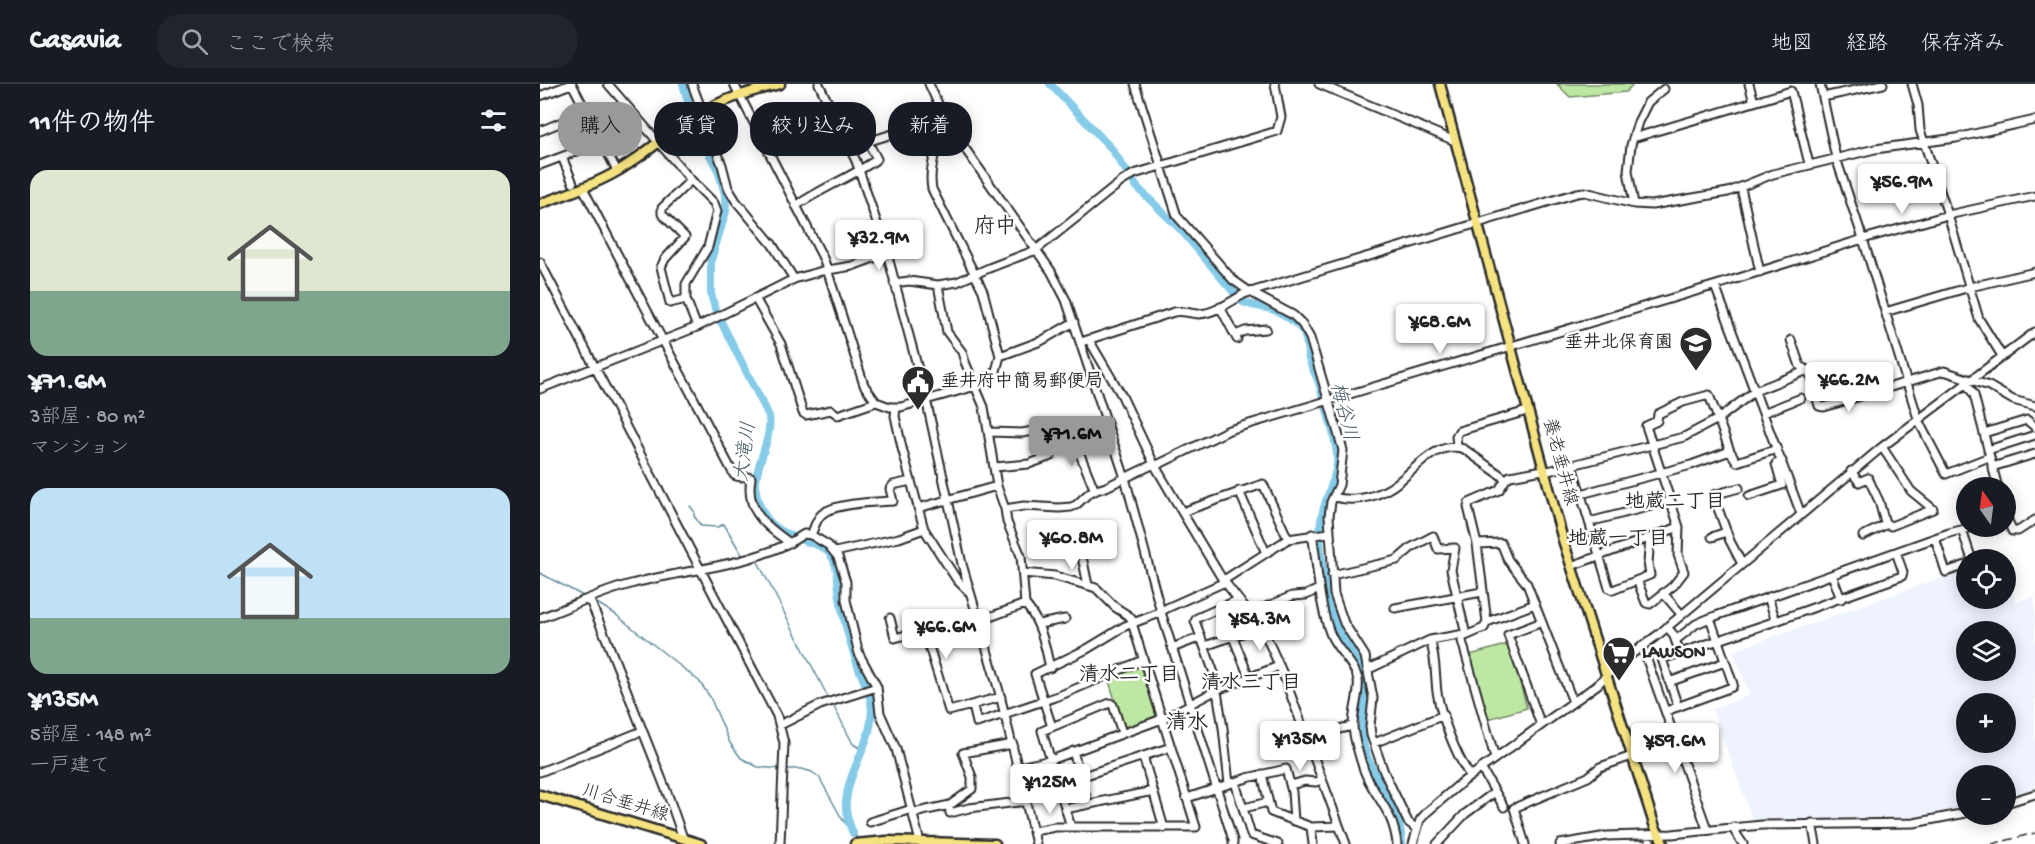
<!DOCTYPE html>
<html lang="ja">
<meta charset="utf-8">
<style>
:root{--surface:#171b24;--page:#20242c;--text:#f1f3f6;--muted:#9ea1a6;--line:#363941;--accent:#98999b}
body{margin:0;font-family:"Gochi Hand","Klee One",sans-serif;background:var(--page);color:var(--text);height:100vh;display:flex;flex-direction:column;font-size:22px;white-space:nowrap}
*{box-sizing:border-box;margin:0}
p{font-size:20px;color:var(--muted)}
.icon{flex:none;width:33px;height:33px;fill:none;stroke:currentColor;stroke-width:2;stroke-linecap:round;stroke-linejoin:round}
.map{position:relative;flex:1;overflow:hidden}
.details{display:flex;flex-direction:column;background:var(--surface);width:540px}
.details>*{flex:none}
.top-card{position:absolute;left:18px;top:18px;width:570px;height:54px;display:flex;gap:12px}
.needle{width:39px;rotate:346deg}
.fabs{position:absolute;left:1416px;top:393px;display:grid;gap:12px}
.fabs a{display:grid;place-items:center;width:60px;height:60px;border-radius:50%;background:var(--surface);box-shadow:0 3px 15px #0003;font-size:30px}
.price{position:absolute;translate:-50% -51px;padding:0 14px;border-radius:6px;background:#fff;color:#222;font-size:20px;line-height:39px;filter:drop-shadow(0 2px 3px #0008)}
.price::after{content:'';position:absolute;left:50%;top:36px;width:18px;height:14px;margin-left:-9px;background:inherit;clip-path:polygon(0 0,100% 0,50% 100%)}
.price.current{background:var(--accent);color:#111}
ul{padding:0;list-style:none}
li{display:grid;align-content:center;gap:12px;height:318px;padding:0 30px}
li span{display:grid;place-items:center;height:186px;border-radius:18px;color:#555}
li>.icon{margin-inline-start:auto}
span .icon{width:108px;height:108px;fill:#fffc;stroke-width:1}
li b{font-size:26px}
h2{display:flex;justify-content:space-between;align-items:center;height:72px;padding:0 30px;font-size:26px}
.pill{padding:0 21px;border-radius:24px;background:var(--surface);box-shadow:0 3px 15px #0003;font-size:21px;line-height:54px}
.pill.current{background:var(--accent);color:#111}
header{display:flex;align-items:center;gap:36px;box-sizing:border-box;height:84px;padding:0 30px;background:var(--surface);border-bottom:2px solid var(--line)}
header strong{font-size:28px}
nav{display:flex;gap:33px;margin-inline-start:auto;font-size:21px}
.search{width:420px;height:54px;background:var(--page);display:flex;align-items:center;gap:15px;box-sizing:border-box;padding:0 21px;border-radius:24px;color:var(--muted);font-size:22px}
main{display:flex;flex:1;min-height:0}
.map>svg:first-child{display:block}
.built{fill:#eef3fe;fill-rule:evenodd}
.green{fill:#bee7a3;stroke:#748967;stroke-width:1.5}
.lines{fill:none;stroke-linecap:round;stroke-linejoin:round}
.stream{stroke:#628b9c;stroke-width:1.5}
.river{stroke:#86cbe8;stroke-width:8}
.minor-casing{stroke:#2b2b2b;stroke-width:11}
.major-casing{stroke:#2b2b2b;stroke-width:13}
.minor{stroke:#fff;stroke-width:7}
.major{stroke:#f5e382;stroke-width:8}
.rail{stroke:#2b2b2b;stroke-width:1.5;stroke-dasharray:9 4.5;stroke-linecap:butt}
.labels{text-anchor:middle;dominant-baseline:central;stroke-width:5;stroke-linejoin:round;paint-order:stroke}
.poi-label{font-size:18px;font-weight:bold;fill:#2b2b2b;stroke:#fff;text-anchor:start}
.street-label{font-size:18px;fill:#2b2b2b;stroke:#fff}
.water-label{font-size:20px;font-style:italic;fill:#465b64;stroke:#fff}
.neighbourhood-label{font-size:20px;font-weight:bold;fill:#2b2b2b;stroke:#fff}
.quarter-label{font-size:21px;font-weight:bold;fill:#2b2b2b;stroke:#fff}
</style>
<header>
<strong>Casavia</strong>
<div class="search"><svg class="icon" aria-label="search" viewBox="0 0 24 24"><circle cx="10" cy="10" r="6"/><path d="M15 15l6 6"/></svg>ここで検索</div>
<nav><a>地図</a><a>経路</a><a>保存済み</a></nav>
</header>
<main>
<section class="details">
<h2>11件の物件<svg class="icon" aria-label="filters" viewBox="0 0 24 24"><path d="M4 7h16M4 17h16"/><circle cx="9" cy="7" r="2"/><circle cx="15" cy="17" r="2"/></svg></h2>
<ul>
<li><span style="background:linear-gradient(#dfe7d0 65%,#7fa58c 0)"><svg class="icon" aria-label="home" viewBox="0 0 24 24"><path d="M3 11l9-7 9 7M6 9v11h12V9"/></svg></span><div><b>¥71.6M</b><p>3部屋 · 80 m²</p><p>マンション</p></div></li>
<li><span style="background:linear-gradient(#bfe0f5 70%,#7fa58c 0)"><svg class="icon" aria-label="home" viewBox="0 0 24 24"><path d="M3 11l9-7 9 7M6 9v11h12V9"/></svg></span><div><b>¥135M</b><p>5部屋 · 148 m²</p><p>一戸建て</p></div></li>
</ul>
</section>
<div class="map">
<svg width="1495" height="760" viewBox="0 0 1495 760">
<rect width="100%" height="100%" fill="#fff"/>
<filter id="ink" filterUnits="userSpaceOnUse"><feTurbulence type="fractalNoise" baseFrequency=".0167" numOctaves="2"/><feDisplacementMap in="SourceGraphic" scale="12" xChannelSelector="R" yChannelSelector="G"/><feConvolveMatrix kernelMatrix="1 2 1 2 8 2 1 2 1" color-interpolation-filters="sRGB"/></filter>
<g filter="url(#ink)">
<!-- built -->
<path class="built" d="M 1426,485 L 1426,514 L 1466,514 L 1466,495 L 1476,518 L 1495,511 L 1495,707 L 1466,714 L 1466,692 L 1426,692 L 1426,723 L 1383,733 L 1213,736 L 1172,625 L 1210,611 L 1193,567 ZM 1426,548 L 1466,548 L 1466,586 L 1426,586 ZM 1426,620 L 1466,620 L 1466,658 L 1426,658 Z"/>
<!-- green -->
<path class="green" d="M 1017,0 L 1093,0 L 1086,8 L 1030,13 Z
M 969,560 L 987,624 L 948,635 L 930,571 Z
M 602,581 L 618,631 L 584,645 L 568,594 Z"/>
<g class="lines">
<!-- stream -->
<path class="stream" d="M 150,422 L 154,427 L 154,432 L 161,442 L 177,443 L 184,440 L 202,471 L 213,470
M 217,476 L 289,615
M 0,489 L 45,513
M 52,516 L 75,530 L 159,597 L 170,613 L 190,659 L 201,674 L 218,683 L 241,685
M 292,619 L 313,660 L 321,665
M 246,685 L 262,685 L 272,688 L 279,693 L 302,735 L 318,755"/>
<!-- river -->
<path class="river" d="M 143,0 L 156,45 L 178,86 L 185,110 L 186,127 L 171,176 L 171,210 L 176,228 L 229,332 C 233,359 210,386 217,413 C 224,440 240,449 265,457 C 272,459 280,461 286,466 C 300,477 297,497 300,513 C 303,533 310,559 317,579 C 321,593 329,604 331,618 C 337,653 308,683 306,719 C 305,729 309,740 313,749
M 510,0 L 571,64 L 597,103 L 642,147 L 701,217 C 710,222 721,222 731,225 C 742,228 758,239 764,249 C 767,256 767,263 768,270 C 769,279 775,288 778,296 C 784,317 799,359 797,380 C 795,398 785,414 782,432 C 777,453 782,478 785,500 C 787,514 791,531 797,544 C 806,563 822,578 825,600 C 827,622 819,642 824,664 C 834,698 861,723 862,760"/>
<!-- minor casing -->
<g class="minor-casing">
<path id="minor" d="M 32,0 L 77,87
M 68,0 L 151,96 L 174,119 L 177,127 L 168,163 L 146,200 L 146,215 L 157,243
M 152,0 L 182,81 L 188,104 L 196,117 L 232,160 L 254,195
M 194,0 L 284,176 L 324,301 L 336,318 L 350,323 L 361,323 L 436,302 L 456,287 L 460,272 L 443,207 L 392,105 C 388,84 398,66 398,44
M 279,0 L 316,77 L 347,169 L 386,315 L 422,480 L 459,607 L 496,760
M 389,0 L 407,39 L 511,187 L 526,216 L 585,394 L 621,528 L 693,756 L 693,760
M 595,0 L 637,132 L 693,196 L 710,208 L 753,231 L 762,240 L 770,254 L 803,366 L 799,401 L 791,418 L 789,432 L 794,510 L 804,539 L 825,572 L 833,614 L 830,642 L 831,651 L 844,688 L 868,738 L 877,745
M 779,0 L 915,57
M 1209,0 L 1214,18
M 1280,0 L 1296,74 L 1323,155 L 1379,338 L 1406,390 L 1449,373
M 1372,0 L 1378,21 L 1380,46 L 1408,131 L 1439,235 L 1462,272
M 0,12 L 31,0
M 1283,13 L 1343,0
M 0,47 L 46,28
M 1093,54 L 1251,7 L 1269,80
M 22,73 L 33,99
M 0,81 L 61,58
M 43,104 C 92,200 144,295 194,391 C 200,395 205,391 211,394 C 205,427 226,442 250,459
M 1201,104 L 1220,188
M 1094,120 L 1088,87 L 1091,61 L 1098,38 L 1108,18 L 1124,5
M 256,122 C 283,103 312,93 337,75 L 329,60 L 330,57 L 362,47 L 398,44 L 402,41
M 0,178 L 237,632 L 244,659 L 240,760
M 354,199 L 369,197 L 398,201 L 417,198 L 449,184 L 496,166 L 581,98 L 594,90 L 737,47 L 741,33 L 735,0
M 398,201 L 407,248 L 422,268 L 425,278 L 444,323 L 457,402 L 465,425 L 467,438 L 481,472 L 485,520 L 439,537
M 1175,202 L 1261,430
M 215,214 L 241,260 L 263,329 L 266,331 L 291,326 L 298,331 L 336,318
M 146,215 L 130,219 L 121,183 L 125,175 L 145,153 L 122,130 L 122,124 L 151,96
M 680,223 L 697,255
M 1345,228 L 1430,203 L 1495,188
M 695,251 L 705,247 L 726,245
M 549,256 L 582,312 L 614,380 L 642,428 L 681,493 L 725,550 L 743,590 L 806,760
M 1251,256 L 1260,282 C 1277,290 1274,307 1279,322 L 1284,323 L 1404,287 L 1449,302 L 1473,316 L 1495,322
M 541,258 L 634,228 C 643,226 650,230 659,230 C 675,229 690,218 704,210 L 1037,109 L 1045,108 L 1094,120 L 1112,121 L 1188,108 L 1233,90 L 1335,65 L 1416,54 L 1495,36
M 460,272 L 501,257 L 534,238
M 1426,299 L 1434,311 L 1458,404
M 0,305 L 157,243 L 254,195 L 282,187 L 312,182 L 347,169
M 356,324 L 355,332 L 362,364 L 384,445 L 417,496 L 430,509
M 1223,329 L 1261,314
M 450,348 L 482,349 L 493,347 L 511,372 L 489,380 L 455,383
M 1444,349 L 1487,336 L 1495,343
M 917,363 L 916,352 L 919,347 L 987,327
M 507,366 L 535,358 L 555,407
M 1448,366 L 1495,351
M 1190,367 L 1197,378 L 1237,365
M 1032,381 L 1069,504 L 1073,506 L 1110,491 L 1108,479 L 1110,454
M 615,382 L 689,346 L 1183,199 L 1323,155 L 1408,131 L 1495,112
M 1452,383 L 1495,370
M 1311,387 L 1319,398 L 1328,394 L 1339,417 L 1345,439 L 1351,442 L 1393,425 L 1371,407 L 1342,363
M 1004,388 L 1144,353 L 1178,335 L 1215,307 L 1268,286
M 1199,404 L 1173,411 L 1190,457 L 1202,480
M 699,407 L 726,469
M 1041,410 L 1151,381 L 1190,367 L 1169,311 L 1143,318 L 1118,330 L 1117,337 L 1106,342 L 1139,443 L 1138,471 L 1144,488 L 1133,502 L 1110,520 L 1106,519 L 1097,496
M 1209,412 L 1242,401 L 1236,380 L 1242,377
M 794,413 C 811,418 833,414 848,405 C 872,392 893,355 924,365 L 966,395
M 378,424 L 457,402
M 465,425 L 484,422 L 519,424 L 531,423 L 536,421 L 550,408 L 566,403 L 614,380
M 642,428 L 723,400 L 748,455
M 1466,431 L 1472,447 L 1478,447 L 1495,436
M 1049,438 L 1131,417
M 1422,446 L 1432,476
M 772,450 C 778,483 778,517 790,549 C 796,566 815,579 818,596 C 820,607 813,628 813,641 C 813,653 818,666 821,677 C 830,711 853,722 857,760
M 271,451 C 274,445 276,435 282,430 C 295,419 336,418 353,417 L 350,405 L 353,401 L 371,397
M 1323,452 L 1347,440
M 1172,453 L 1186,448
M 1395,454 L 1406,488 L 1426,481
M 937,460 L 961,459 L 968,476 L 987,500 L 1033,618
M 295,468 L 359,454 L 384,445
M 541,468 L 548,501
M 1031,482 L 1139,443
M 483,489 L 515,492 L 556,504 L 575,523 L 589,532 L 594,538
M 792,491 L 857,476 L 872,463 L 893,452 L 898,465 L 915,464 L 911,486 L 926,551
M 1292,491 L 1301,515
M 684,496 L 748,455 L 789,449
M 1123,509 L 1141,530
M 1228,513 L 1236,537
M 46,516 L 51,519 L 66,554 L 128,711 L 143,754
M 485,520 C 501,538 505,561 510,584
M 855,524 L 942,508
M 709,530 L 752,512 L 766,511 L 779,505
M 0,534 C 30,523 60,508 91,500 C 145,485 218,482 264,450 L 271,451 L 288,461 L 298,473 L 306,498 L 306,516 L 319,570 L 337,603 L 340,629 L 356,665 L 380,758
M 350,534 L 355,554 L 384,546 L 409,627 L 461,613
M 947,538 L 937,460 L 928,423 L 929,419 L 959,406 L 966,395 L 970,392 L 1003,386
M 499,540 L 525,535
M 1127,543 L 1133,550 L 1140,569
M 693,553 L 709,593
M 923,553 L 922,557 L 955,674
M 890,556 C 896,573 895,591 897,608 C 901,633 916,671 930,692
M 1136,556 L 1156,540 L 1170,534 L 1409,449 L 1437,442
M 665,562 L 719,543
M 1102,562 L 1167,745
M 632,564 L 661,553
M 829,585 L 890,556 L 919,551 L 923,553 L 944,544 L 947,538 L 995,520
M 1129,598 L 1185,578
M 433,622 L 437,639 L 521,611 L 603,576
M 1138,623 L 1122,575 L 1236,537 L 1362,492 L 1363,488 L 1356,468
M 1126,627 L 1192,603 L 1193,600 L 1170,534
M 240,641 L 280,621 L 337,603
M 1001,641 L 968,551 L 1002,538
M 512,643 L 495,590 L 547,565 L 585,542 L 617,530 L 627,524 L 685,498
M 764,648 L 787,650 L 799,645 L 813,642
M 834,659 L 904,631
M 533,667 L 548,720
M 603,672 L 624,744
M 479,683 L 511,676 L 622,635 L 677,606 L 739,582
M 941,684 L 964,723
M 0,688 L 102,647
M 722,690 L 731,728 L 771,743 L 799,742
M 540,693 L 631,663
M 695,698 L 711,751 L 738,760
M 689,700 L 683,644 L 674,589 L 655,537 L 657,534 L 698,516
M 751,701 L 765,697 L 776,698 L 782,696
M 647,714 L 707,694 L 746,685 L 752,708 L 754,737
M 1466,719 L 1495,710
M 409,722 L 410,729 L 429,724 L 487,717
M 704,724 L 728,718
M 525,725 L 613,707
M 373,729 L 410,721 L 432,705 L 432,693 L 423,669 L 473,660
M 330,738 L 372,725
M 1272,739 L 1276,760
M 531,743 L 502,647 L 570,619 L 573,621 L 582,649
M 771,743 L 773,760
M 1194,743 L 1195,748 L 1203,760
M 494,747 L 515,743 L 656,743 L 592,539
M 873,760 L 880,736 L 887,728 L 921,699 L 1057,601 L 1077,581 L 1119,550 L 1342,363 L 1495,248
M 897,760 L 925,730 L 955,708
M 985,760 L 974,724 L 1048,693 L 1060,683 L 1092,672
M 1020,760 L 1067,752 L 1132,750 L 1222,741 L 1374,739 L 1426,729
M 1110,760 L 1110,751"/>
</g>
<!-- major casing -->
<g class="major-casing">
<path id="major" d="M 900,0 L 1023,456 L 1115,743 L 1124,760
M 0,120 C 26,110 52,102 76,88 C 105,71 130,47 159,30 C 185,14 212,7 240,0
M 0,711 L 161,760
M 315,760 L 347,757 L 455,760"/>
</g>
<!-- minor -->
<use href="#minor" class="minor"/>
<!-- major -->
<use href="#major" class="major"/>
<!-- rail -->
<path class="rail" d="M 1452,760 L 1495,749"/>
</g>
</g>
<!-- icons -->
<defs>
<g id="school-pin" transform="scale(1.725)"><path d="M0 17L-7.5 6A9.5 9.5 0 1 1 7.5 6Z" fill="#2b2b2b" stroke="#fff"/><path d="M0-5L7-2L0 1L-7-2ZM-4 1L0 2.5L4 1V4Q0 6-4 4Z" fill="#fff"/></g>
<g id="civic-pin" transform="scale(1.725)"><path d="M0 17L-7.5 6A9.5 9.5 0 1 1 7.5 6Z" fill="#2b2b2b" stroke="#fff"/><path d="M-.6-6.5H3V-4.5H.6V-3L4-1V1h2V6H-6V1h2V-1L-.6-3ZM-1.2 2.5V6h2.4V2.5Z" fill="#fff"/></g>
<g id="supermarket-pin" transform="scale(1.725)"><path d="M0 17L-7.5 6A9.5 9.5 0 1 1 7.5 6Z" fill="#2b2b2b" stroke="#fff"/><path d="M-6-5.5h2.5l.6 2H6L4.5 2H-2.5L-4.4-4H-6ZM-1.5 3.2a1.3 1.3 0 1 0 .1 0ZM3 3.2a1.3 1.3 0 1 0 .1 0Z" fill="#fff"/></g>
</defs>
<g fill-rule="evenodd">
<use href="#school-pin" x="1156" y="259"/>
<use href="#civic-pin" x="378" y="298"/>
<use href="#supermarket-pin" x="1079" y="569"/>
</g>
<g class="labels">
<!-- poi labels -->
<g class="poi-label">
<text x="1133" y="259" text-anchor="end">垂井北保育園</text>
<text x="401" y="298">垂井府中簡易郵便局</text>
<text x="1102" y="569">LAWSON</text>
</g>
<!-- street labels -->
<g class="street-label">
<text transform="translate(1019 378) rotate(75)">養老垂井線</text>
<text transform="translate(85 720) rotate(17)">川合垂井線</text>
</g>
<!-- water labels -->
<g class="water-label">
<text transform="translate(802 328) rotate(76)">梅谷川</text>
<text transform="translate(207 368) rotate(-82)">大滝川</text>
</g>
<!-- neighbourhood labels -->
<g class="neighbourhood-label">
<text x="1135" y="419">地蔵二丁目</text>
<text x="1078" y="456">地蔵一丁目</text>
<text x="589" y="592">清水二丁目</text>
<text x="711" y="600">清水三丁目</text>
</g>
<!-- quarter labels -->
<g class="quarter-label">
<text x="455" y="144">府中</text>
<text x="647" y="640">清水</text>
</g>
</g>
</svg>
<div class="fabs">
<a><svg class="needle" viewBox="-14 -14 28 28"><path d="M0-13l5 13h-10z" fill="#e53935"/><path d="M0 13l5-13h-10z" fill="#9ea1a6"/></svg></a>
<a><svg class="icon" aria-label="locate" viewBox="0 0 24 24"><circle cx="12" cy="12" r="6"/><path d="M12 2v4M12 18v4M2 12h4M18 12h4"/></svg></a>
<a><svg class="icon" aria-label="layers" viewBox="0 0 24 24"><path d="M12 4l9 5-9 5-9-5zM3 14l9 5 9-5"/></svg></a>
<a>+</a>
<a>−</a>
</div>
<b class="price" style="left:1362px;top:131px">¥56.9M</b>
<b class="price" style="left:339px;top:187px">¥32.9M</b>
<b class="price" style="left:900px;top:271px">¥68.6M</b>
<b class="price" style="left:1309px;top:329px">¥66.2M</b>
<b class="price current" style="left:532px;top:383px">¥71.6M</b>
<b class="price" style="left:532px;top:487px">¥60.8M</b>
<b class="price" style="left:720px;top:568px">¥54.3M</b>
<b class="price" style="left:406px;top:576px">¥66.6M</b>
<b class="price" style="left:760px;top:688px">¥135M</b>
<b class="price" style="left:1135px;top:690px">¥59.6M</b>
<b class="price" style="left:510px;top:731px">¥125M</b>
<div class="top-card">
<a class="pill current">購入</a>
<a class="pill">賃貸</a>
<a class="pill">絞り込み</a>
<a class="pill">新着</a>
</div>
</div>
</main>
